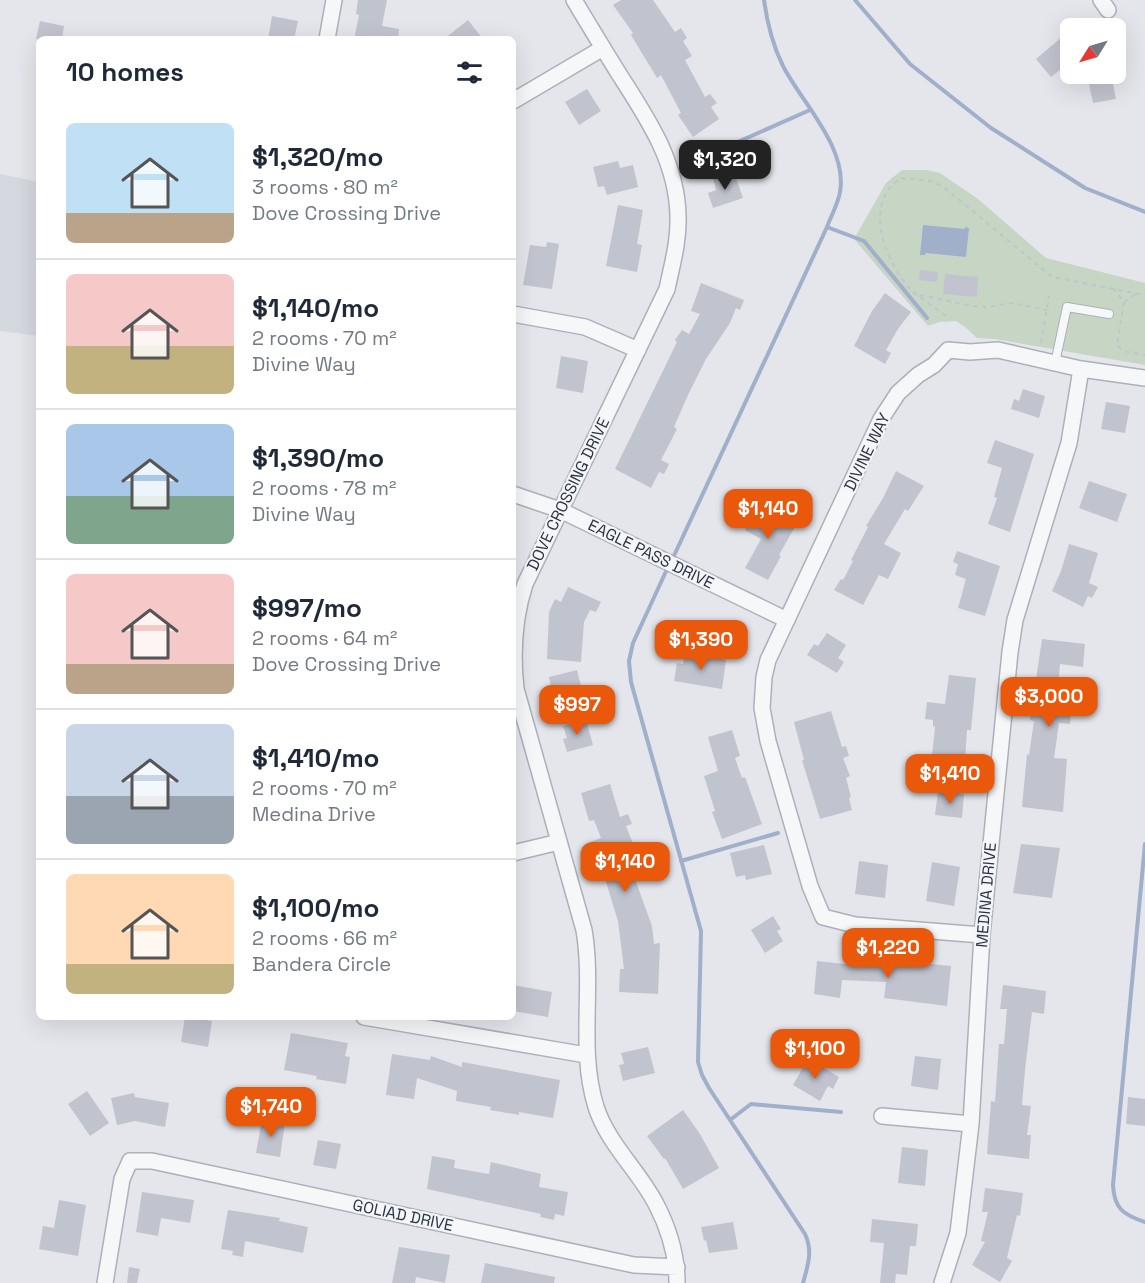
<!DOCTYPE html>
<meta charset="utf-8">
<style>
:root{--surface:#fff;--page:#f2f2f3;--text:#1f2937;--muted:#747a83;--line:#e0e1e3;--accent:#ea580c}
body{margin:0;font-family:"Space Grotesk",sans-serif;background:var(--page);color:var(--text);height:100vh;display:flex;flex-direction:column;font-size:22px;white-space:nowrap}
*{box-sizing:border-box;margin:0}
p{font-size:20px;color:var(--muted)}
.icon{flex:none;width:33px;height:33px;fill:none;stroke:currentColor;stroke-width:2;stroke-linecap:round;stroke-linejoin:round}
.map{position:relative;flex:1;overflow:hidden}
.sheet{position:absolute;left:36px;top:36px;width:480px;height:984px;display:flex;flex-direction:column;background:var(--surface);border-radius:9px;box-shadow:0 6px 24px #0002}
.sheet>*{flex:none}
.needle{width:39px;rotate:233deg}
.tools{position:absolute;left:1060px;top:18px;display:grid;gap:12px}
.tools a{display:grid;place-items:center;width:66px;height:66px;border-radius:9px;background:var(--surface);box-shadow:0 6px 24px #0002;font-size:30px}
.price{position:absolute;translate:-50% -51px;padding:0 14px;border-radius:12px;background:var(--accent);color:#fff;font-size:20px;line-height:39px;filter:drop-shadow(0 2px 3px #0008)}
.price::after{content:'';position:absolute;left:50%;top:36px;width:18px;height:14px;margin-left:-9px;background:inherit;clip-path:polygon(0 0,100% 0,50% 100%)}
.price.current{background:#222;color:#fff}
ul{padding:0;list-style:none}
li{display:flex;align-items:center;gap:18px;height:150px;padding:0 30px}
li+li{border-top:2px solid var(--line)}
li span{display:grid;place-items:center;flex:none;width:168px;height:120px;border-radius:9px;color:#555}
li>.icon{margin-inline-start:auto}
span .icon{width:72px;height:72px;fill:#fffc;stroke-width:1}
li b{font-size:26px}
h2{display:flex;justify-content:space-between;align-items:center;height:72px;padding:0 30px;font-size:26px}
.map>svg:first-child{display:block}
.built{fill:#d6d8e0}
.green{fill:#c7d5c5}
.water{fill:#a0afca}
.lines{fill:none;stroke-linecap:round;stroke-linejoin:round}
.stream{stroke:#a0afca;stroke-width:4}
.building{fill:#c1c4ce}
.lane-casing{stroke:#adb0b9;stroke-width:10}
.street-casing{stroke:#adb0b9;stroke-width:18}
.path{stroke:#c1c4ca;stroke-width:2;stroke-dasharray:4.5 4.5;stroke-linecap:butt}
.lane{stroke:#f6f7f9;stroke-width:8}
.street{stroke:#f6f7f9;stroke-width:15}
.labels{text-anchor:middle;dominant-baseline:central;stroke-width:4.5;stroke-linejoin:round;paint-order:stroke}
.street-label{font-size:16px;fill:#2c3143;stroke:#f3f5f8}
</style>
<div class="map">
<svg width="1145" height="1283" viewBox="0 0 1145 1283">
<rect width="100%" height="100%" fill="#e4e6eb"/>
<!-- built -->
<path class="built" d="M 0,174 L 39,182 L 39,336 L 0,331 Z"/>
<!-- green -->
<path class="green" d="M 902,170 L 926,170 L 940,173 L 978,199 L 1046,258 L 1145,283 L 1145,365 L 995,339 L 977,338 L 965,327 L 956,321 L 940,322 L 928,326 L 854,239 L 886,183 Z"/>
<!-- water -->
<path class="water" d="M 923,225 L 965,229 L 965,227 L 969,228 L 966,257 L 926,253 L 925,255 L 920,255 Z"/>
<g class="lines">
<!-- stream -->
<path class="stream" d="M 855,0 L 910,64 L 991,128 L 1085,188 L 1145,212
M 688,164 L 810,110
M 827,227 L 864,241 L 927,318
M 672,560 L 827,227 C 831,216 838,204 840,192 C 848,148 802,103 783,66 C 773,46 767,22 764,0
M 668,567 L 633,643 L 629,661 L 631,682 L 701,931 L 698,1062 L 702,1075 L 709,1088 L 805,1234 C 813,1251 808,1265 803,1283
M 1145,844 L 1113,1185 C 1114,1208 1123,1215 1145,1222
M 681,861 L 778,833
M 730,1120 L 751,1104 L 841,1112"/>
</g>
<!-- building -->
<path class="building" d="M 358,0 L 387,0 L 382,26 L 399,29 L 398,39 L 354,39 L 359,15 L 356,14 Z
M 621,0 L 653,0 L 675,32 L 681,28 L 687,38 L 683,41 L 692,56 L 685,60 L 705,97 L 710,94 L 717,103 L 711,107 L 719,119 L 693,137 L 678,115 L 681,113 L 661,75 L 657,78 L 631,35 L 633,33 L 613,5 Z
M 272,16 L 298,21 L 294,39 L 268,39 Z
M 468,20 L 483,39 L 444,39 Z
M 40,21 L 64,26 L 62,39 L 36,39 Z
M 1062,37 L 1071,49 L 1071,61 L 1051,77 L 1036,59 Z
M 1087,74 L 1111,74 L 1116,99 L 1093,103 Z
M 587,89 L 601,111 L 579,125 L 565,102 Z
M 618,161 L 620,168 L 633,165 L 638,187 L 607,195 L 604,186 L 598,187 L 593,167 Z
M 734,172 L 743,198 L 713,208 L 708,193 L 716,190 L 713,179 Z
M 618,205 L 643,210 L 637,244 L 642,245 L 637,272 L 606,266 Z
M 547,242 L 559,244 L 552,289 L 523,285 L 530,245 L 546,247 Z
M 920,270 L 938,272 L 937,282 L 919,280 Z
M 945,274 L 978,277 L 977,297 L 943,294 Z
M 701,283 L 744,300 L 740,310 L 736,308 L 730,323 L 706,359 L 688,395 L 674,427 L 677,429 L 661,460 L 669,464 L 664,474 L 659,472 L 651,488 L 615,469 L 677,342 L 675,340 L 682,330 L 689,334 L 700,314 L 691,311 Z
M 885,293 L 911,312 L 898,329 L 886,350 L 891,353 L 885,364 L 854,346 L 872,311 Z
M 561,356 L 588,361 L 583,393 L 556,388 Z
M 1023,389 L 1045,396 L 1039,418 L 1011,409 L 1014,399 L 1019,401 Z
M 1106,402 L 1130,406 L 1125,433 L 1101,429 Z
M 995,440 L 1034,454 L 1010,532 L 988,524 L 997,498 L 994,497 L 1002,468 L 987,463 Z
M 896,471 L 924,486 L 908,511 L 905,509 L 884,544 L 901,553 L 888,579 L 879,575 L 863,605 L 834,590 L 841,579 L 843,580 L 853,561 L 851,560 L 868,527 L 866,526 L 883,498 Z
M 1089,481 L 1127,494 L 1117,522 L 1079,508 Z
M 760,504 L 796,525 L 779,555 L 781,556 L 768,580 L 745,568 L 761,539 L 745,530 Z
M 1069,544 L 1098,553 L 1089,583 L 1098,587 L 1092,598 L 1088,596 L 1083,607 L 1052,591 L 1061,571 Z
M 957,551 L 1000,566 L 985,616 L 958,608 L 966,579 L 955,575 L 958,564 L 953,562 Z
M 568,587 L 601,602 L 596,612 L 590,610 L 584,622 L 581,662 L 547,659 L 549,612 L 555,599 L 561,602 Z
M 827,633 L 846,645 L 838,658 L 844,662 L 837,673 L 807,655 L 814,644 L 818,646 Z
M 1042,639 L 1085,644 L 1083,667 L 1060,664 L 1057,699 L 1072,701 L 1070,724 L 1059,723 L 1054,758 L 1067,759 L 1063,812 L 1022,807 L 1027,754 L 1029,755 L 1034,721 L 1030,720 Z
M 685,653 L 726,660 L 722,689 L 674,681 L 677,663 L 683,664 Z
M 577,670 L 584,698 L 561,703 L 557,689 L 552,690 L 549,677 Z
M 949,675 L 976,678 L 971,730 L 967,730 L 965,759 L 932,756 L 935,727 L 933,726 L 933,720 L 925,719 L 927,702 L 945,704 Z
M 831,711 L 842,747 L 846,746 L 849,756 L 843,758 L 850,776 L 846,778 L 851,797 L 849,798 L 852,810 L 820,819 L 802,760 L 804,760 L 794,722 Z
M 586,720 L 593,745 L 567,752 L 563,739 L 567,738 L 563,726 Z
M 732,730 L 740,756 L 735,758 L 742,778 L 745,777 L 762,824 L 722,839 L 712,812 L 715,811 L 704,776 L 718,771 L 708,737 Z
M 610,784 L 620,817 L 628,814 L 632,824 L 626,826 L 641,864 L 637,865 L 641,877 L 635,879 L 652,926 L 654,944 L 660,943 L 658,994 L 619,992 L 620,969 L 624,969 L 618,921 L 598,856 L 591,842 L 601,838 L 594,820 L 589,821 L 581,793 Z
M 938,791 L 964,794 L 962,818 L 935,815 Z
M 1021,844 L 1060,848 L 1052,898 L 1013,893 Z
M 764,845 L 772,874 L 746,880 L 745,875 L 736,877 L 730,853 Z
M 859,861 L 888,865 L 885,898 L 855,894 Z
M 932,862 L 960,867 L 954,906 L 926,901 Z
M 773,916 L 781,929 L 777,931 L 783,941 L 765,953 L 751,930 Z
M 853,956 L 951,966 L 947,1006 L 884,998 L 886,982 L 842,980 L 840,998 L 814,994 L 817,961 L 853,965 Z
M 513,985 L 552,992 L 548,1017 L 513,1011 Z
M 1003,985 L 1046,991 L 1044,1014 L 1032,1012 L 1025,1070 L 1022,1105 L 1031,1106 L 1027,1135 L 1031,1135 L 1029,1159 L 987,1154 L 991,1101 L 995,1102 L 999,1044 L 1004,1044 L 1007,1009 L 1000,1009 Z
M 185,1017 L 212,1021 L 208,1047 L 181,1042 Z
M 291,1033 L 348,1043 L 345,1056 L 350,1057 L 346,1084 L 316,1079 L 317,1076 L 284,1070 Z
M 648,1047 L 655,1073 L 623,1081 L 619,1065 L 624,1064 L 621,1053 Z
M 392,1054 L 430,1060 L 431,1056 L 462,1067 L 462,1062 L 560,1080 L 553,1118 L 519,1112 L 519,1115 L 490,1110 L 491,1107 L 456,1101 L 457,1091 L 417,1078 L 414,1099 L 386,1095 Z
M 915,1056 L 941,1059 L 938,1090 L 911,1086 Z
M 808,1059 L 839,1077 L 833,1089 L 828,1086 L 820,1101 L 793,1085 Z
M 87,1091 L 109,1123 L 90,1136 L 68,1104 Z
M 134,1093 L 135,1097 L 169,1103 L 165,1127 L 135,1121 L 117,1125 L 111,1098 Z
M 1128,1097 L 1145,1099 L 1145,1126 L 1126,1124 Z
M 683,1110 L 700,1134 L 719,1168 L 683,1189 L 665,1158 L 664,1159 L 647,1136 Z
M 262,1119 L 285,1123 L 280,1157 L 256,1153 Z
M 318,1140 L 341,1144 L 336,1169 L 313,1165 Z
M 902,1147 L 928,1150 L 925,1186 L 898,1183 Z
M 432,1156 L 455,1160 L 454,1168 L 489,1174 L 491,1162 L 541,1174 L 539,1187 L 568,1192 L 564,1216 L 555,1214 L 554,1220 L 540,1217 L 541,1214 L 427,1189 Z
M 985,1188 L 1023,1193 L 1020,1216 L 1017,1215 L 1007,1258 L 1012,1261 L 1000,1282 L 972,1265 L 985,1242 L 981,1241 L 988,1212 L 982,1212 Z
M 142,1192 L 194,1200 L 190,1223 L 161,1218 L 158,1236 L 136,1232 Z
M 59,1200 L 86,1205 L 78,1256 L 39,1249 L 43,1226 L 54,1228 Z
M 228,1210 L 280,1218 L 279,1221 L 308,1227 L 303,1253 L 245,1241 L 243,1257 L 232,1255 L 233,1251 L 221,1249 Z
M 872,1219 L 918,1224 L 916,1246 L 910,1246 L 907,1275 L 896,1274 L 895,1283 L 880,1283 L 884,1243 L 870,1242 Z
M 733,1222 L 738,1249 L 709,1253 L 706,1240 L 704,1241 L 701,1227 Z
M 399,1247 L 450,1255 L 445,1283 L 416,1277 L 415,1283 L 392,1283 Z
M 485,1263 L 555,1277 L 554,1283 L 481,1283 Z
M 129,1267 L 140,1269 L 137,1283 L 127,1283 Z"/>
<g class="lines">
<!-- lane casing -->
<g class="lane-casing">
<path id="lane" d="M 1055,363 L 1067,307 L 1109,314"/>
</g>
<!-- street casing -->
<g class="street-casing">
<path id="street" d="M 574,0 C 589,25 604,50 619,74 C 648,119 677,162 678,216 C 679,241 672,265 667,289 L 525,584 C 514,618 512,653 516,689 L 584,930 C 594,989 578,1049 596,1107 C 608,1144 639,1171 656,1204 C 669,1229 677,1255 677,1283
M 1101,0 L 1108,10
M 327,39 L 334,0
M 513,101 L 603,48
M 513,314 L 585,327 L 638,350
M 513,494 L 560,510 L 787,620
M 513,853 L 559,842
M 982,935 L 855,925 L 823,917 L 810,886 L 768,741 L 762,708 L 764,677 L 768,660 L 881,419 L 898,393 L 918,375 L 934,365 L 948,350 L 970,352 L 998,350 L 1081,369 L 1145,378
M 364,1017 L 586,1055
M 882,1116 L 971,1124
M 105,1283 L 122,1179 L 130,1161 L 152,1161 L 634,1265 L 677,1267
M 942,1283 L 958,1233 L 971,1124 L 982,935 L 1010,652 L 1015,620 L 1069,443 L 1081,369"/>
</g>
<!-- path -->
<path class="path" d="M 1113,288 L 1124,302 L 1117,345 L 1123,351 L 1145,355
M 920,295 L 972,306 L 988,307 L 1012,303 L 1047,310
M 1124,302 L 1136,294
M 946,316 C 937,309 915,295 909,288 C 885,260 862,203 901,178 L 931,181 L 945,188 L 1052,277 L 1145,295
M 1041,343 L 1049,296"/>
<!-- lane -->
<use href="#lane" class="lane"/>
<!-- street -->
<use href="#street" class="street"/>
</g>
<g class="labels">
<!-- street labels -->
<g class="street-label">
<text transform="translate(867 452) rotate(-64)">DIVINE WAY</text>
<text transform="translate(568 494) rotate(-64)">DOVE CROSSING DRIVE</text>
<text transform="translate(651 554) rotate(26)">EAGLE PASS DRIVE</text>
<text transform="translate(986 895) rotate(-85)">MEDINA DRIVE</text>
<text transform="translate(403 1215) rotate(12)">GOLIAD DRIVE</text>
</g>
</g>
</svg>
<div class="tools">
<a><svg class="needle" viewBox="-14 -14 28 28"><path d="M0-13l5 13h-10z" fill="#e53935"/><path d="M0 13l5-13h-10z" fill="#747a83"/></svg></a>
</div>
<b class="price current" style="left:725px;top:191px">$1,320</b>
<b class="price" style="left:768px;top:540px">$1,140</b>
<b class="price" style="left:701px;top:671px">$1,390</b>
<b class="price" style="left:1049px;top:728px">$3,000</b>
<b class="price" style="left:577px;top:736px">$997</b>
<b class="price" style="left:950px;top:805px">$1,410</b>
<b class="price" style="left:625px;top:893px">$1,140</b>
<b class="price" style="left:888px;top:979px">$1,220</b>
<b class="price" style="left:815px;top:1080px">$1,100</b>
<b class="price" style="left:271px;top:1138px">$1,740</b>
<section class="sheet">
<h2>10 homes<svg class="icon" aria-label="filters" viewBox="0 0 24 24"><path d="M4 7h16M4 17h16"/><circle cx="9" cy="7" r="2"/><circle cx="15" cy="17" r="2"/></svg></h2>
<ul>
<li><span style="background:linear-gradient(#bfe0f5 75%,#b9a48a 0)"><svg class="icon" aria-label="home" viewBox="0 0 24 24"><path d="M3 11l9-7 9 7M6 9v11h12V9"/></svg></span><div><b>$1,320/mo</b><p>3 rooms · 80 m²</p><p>Dove Crossing Drive</p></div></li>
<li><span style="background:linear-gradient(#f6c9c9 60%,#c2b280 0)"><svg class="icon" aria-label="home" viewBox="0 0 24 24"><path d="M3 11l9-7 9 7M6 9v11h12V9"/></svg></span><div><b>$1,140/mo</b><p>2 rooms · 70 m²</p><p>Divine Way</p></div></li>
<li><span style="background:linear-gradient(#a9c7e8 60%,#7fa58c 0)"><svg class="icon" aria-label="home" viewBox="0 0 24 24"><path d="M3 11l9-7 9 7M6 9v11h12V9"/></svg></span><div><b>$1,390/mo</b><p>2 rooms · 78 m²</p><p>Divine Way</p></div></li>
<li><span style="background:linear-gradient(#f6c9c9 75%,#b9a48a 0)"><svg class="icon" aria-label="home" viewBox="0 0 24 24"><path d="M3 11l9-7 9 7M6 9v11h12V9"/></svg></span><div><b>$997/mo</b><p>2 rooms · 64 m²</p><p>Dove Crossing Drive</p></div></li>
<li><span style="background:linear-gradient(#c9d6e8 60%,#9aa5b1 0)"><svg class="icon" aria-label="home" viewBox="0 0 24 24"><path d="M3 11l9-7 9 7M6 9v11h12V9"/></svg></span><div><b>$1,410/mo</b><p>2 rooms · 70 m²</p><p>Medina Drive</p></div></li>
<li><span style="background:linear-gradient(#ffd9b3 75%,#c2b280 0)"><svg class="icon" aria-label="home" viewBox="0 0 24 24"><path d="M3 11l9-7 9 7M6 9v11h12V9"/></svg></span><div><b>$1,100/mo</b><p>2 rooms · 66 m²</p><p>Bandera Circle</p></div></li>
</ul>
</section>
</div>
